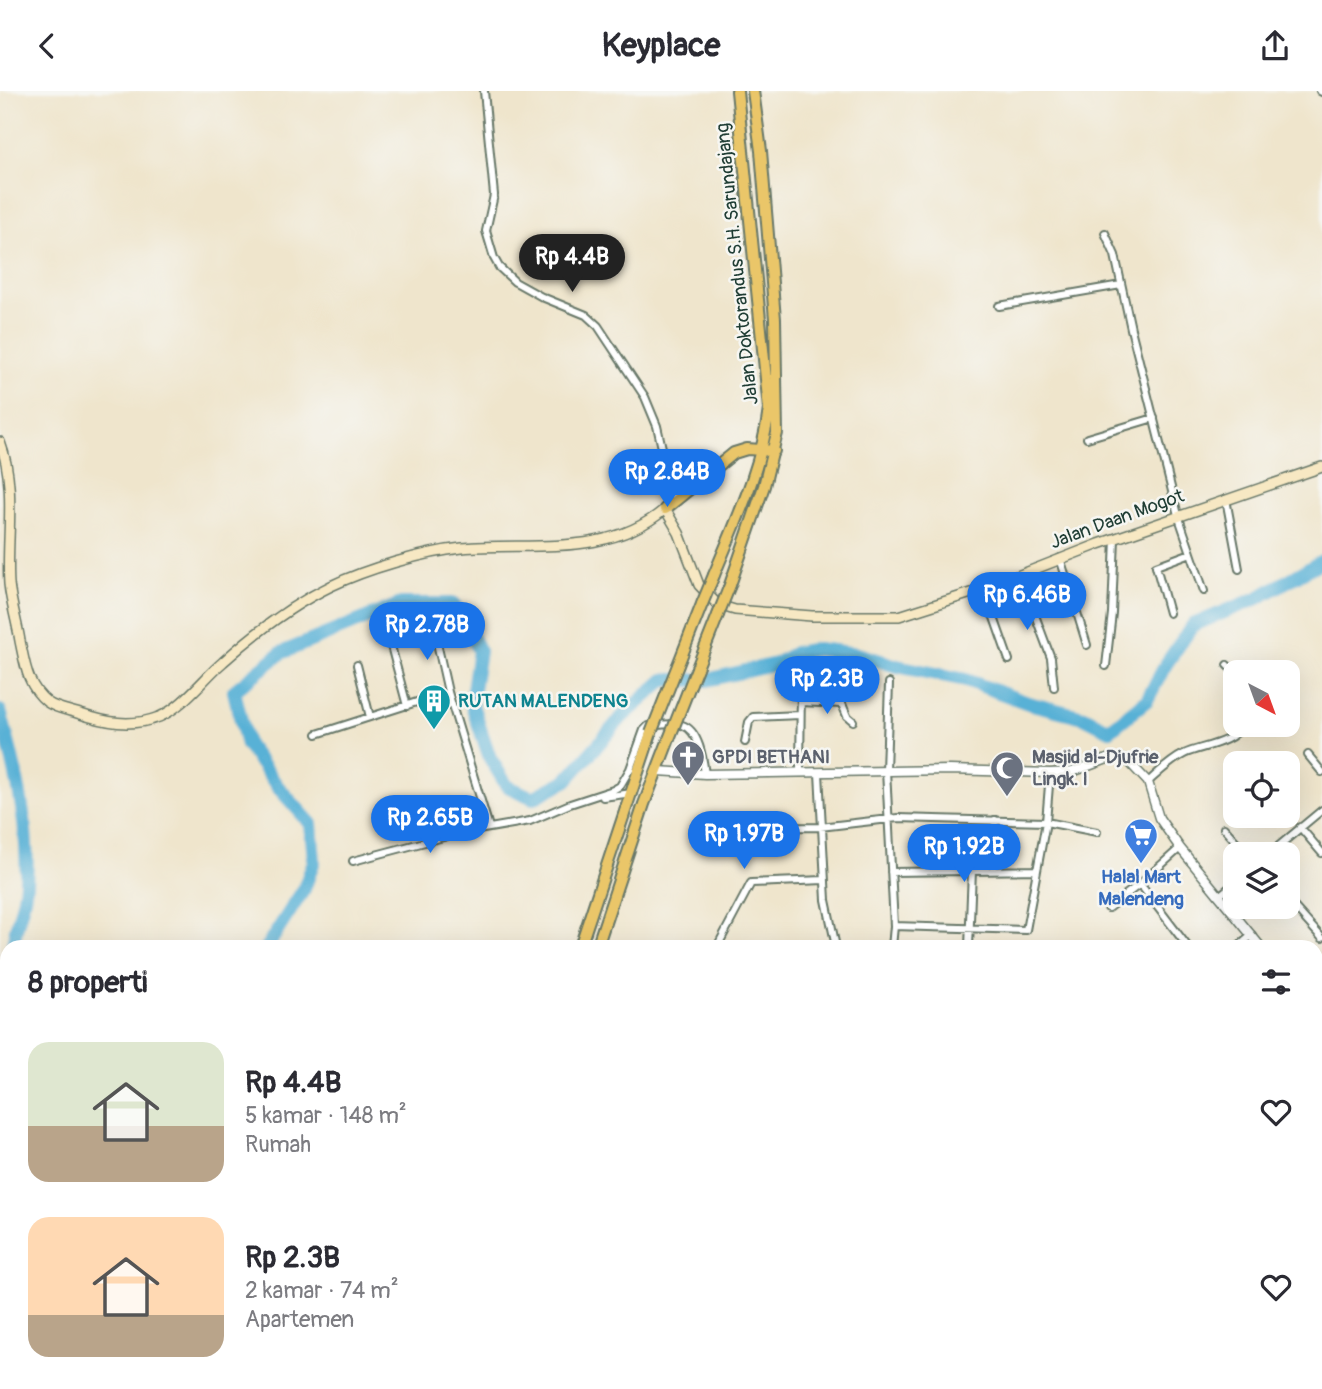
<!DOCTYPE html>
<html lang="id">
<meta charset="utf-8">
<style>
:root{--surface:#fff;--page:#f2f2f3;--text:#2b2b33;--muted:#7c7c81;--accent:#1a73e8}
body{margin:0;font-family:Pangolin,sans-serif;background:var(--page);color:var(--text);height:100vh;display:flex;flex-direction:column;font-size:26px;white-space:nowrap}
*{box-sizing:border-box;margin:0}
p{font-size:23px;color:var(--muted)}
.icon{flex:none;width:38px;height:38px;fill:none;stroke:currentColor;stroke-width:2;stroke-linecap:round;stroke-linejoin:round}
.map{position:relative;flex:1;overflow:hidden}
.drawer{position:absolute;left:0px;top:849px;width:1323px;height:450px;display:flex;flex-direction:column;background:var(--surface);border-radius:21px 21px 0 0;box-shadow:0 7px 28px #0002}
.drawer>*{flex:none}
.needle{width:46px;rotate:139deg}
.tools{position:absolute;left:1223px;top:569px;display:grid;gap:14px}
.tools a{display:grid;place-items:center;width:77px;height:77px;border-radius:14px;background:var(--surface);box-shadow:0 7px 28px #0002;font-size:35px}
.price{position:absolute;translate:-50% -60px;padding:0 16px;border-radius:24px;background:var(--accent);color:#fff;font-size:23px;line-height:46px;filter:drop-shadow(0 2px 4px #0008)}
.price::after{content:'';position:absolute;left:50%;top:42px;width:21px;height:16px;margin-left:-10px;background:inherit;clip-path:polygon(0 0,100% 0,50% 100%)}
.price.selected{background:#222;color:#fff}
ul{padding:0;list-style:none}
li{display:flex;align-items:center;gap:21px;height:175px;padding:0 28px}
li span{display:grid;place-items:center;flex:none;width:196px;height:140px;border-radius:21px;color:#555}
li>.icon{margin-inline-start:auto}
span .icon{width:84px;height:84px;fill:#fffc;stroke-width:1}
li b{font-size:30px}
h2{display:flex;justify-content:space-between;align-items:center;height:84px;padding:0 28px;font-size:30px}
header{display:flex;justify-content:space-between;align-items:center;height:91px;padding:0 28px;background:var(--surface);font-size:32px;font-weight:700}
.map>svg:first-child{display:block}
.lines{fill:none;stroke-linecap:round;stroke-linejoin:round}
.river{stroke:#59b1d6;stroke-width:14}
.minor-casing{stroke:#687869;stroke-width:10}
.tertiary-casing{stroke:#687869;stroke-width:11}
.secondary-casing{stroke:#687869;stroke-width:12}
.primary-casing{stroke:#687869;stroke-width:14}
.trunk-casing{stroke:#687869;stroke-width:14}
.minor{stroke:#fff;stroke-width:6}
.tertiary{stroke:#fff;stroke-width:8}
.secondary{stroke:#f7e8c3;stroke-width:9}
.primary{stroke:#eac669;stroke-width:10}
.trunk{stroke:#eac669;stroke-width:10}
.trunk-bridge-casing{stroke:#687869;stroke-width:14;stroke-linecap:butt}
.trunk-bridge{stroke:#eac669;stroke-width:10}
.labels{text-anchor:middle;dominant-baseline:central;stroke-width:5;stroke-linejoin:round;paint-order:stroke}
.street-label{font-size:19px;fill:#1f3d34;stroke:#f6f6f2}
.culture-label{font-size:19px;font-weight:bold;fill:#0d838f;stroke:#f6f6f2;text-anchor:start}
.worship-label{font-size:19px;font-weight:bold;fill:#5b616d;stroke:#f6f6f2;text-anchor:start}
.shop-label{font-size:19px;font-weight:bold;fill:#366cbe;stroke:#f6f6f2}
</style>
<header><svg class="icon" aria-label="back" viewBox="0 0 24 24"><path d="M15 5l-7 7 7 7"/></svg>Keyplace<svg class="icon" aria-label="share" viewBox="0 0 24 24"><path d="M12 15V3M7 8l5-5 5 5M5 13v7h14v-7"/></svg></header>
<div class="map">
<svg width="1322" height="1298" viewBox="0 0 1322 1298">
<rect width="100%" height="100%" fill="#f6f6f2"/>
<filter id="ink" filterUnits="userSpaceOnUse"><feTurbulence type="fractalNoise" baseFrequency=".0143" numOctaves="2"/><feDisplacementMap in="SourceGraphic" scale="14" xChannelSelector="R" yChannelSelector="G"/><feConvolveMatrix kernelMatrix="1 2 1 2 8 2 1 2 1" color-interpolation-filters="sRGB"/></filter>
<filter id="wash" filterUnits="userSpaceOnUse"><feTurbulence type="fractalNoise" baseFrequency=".00686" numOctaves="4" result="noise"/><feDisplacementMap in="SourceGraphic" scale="28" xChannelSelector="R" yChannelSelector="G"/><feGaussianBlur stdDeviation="1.57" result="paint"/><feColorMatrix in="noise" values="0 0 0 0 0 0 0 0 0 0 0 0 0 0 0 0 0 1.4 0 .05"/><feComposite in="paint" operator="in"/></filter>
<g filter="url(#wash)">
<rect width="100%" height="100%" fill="#efe5cc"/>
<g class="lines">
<!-- river -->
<path class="river" d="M 0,620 C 15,674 30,735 26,792 C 25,813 15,834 13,856
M 267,856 L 304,798 L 314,770 L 311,733 L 278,696 L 247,654 L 234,600 L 281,562 L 401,513 L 454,513 L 479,560 L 471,611 L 490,667 L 507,695 L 533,707 L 567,689 L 622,626 L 664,589 L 707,589 L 776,573 L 795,562 L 817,558 L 857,563 L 897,575 L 966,589 L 1028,612 L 1084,626 L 1110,639 L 1147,609 L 1166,573 L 1193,534 L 1258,507 L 1322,470"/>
</g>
</g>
<g filter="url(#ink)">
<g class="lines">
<!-- minor casing -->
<g class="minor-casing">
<path id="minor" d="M 484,0 L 494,104 L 486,140 L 494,167 L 499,176 L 515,191 L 542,206 L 586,224 L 598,235 L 645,306 L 657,335 L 674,410
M 1320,0 L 1322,1
M 1105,142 L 1115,164 L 1131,238 L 1178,424 L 1204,500
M 999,215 L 1121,194
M 1087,347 L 1154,327
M 1226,408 L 1239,478
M 1060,467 L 1087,554
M 1020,484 L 1051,567 L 1054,596
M 984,498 L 1009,569
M 1169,522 L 1156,475 L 1191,462
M 433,534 L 448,601
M 386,536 L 407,615
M 357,574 L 370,626
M 1227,574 L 1236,583
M 1106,575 L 1112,522 L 1115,447
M 889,592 L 886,679 L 894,835 L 892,856
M 801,611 L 842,613 L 847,625 L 853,630
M 317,643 L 448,601 L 489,736
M 745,651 L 749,631 L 753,626 L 800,624
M 1308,664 L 1322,681
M 800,681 L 801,593
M 819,682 L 826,809 L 836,856
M 1148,691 C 1159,681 1170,670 1184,663 C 1201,655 1233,653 1242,634
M 603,706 L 632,702
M 1300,736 L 1322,762
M 723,737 L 820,736 L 898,727 L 1046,731 L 1097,741
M 1224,737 L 1247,763
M 1180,757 L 1140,793 L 1188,856
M 1269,763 L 1322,719
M 353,770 L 455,743 L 530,730 L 570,713 L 613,699 L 620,695 L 630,678 L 644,639 L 648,635 C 658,634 672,632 682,634 C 699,639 703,668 705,683
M 993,779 L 995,729
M 891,781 L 1037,779
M 1219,805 L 1236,791
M 1288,809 L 1322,847
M 1108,817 L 1140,793
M 894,835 L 1026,839 L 1046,731 L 1050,682
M 803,853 L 807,856
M 717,856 L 751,792 L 824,789
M 969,856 L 972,779
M 1238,856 L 1252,844
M 1316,1019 L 1322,1020
M 7,1093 L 1,1105 L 7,1147
M 0,1166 L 7,1165
M 0,1196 L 7,1195
M 0,1226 L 7,1224
M 0,1259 L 7,1258
M 0,1289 L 7,1287
M 551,1292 L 554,1298
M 815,1292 L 817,1298
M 1088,1292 L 1091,1298
M 1192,1292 L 1193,1298
M 28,1293 L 38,1292"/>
</g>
<!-- tertiary casing -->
<g class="tertiary-casing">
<path id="tertiary" d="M 658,680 L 705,683 L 950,679 L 1050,682 L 1072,681 L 1110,667 L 1121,668 L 1129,671 L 1148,691 L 1159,727 L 1180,757 L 1261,856
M 1316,921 L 1322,928
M 1316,1185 L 1322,1181
M 1265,1292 L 1268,1298"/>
</g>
<!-- secondary casing -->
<g class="secondary-casing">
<path id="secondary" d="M 0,351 C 17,396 6,446 9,493 C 11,512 17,531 20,550 C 25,573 27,595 47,611 C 55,617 67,619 77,622 C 105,631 130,637 159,626 C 183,616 203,588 223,571 C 255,542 292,514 331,495 C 366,478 424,461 462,457 C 532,451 608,467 665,418 L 679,442 L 699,494 L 718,514 L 735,519 L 812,525 L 899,525 L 984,498 L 1099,453 L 1322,376"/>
</g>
<!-- primary casing -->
<g class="primary-casing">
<path id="primary" d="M 665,418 L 734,362 L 747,358 L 774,360"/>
</g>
<!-- trunk casing -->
<g class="trunk-casing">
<path id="trunk" d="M 714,484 C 736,430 762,376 769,318 L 737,0
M 730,494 L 764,395 L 777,342 L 775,228 L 761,60 L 753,0
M 678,574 L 702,513
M 697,577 L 718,524
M 580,856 L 651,642
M 597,856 L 644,713 L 669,648
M 412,1298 L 415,1292
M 427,1298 L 429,1292"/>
</g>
<!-- minor -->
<use href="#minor" class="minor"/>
<!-- tertiary -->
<use href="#tertiary" class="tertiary"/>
<!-- secondary -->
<use href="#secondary" class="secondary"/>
<!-- primary -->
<use href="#primary" class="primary"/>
<!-- trunk -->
<use href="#trunk" class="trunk"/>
<!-- trunk-bridge casing -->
<g class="trunk-bridge-casing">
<path id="trunk-bridge" d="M 702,513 L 714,484
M 718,524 L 730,494
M 651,642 L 678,574
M 669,648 L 697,577"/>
</g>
<!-- trunk-bridge -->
<use href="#trunk-bridge" class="trunk-bridge"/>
</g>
</g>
<!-- icons -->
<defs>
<g id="building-pin" transform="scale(1.75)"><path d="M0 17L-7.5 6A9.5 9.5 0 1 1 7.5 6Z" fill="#0f9aa8" stroke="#f6f6f2"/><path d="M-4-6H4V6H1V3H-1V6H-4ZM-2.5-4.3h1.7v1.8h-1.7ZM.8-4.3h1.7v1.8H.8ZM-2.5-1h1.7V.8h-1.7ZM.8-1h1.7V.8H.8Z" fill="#fff"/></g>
<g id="church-pin" transform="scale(1.75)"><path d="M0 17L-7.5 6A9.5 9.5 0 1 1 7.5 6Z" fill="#6b7280" stroke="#f6f6f2"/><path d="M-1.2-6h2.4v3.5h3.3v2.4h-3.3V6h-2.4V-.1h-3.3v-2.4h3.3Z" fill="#fff"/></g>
<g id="mosque-pin" transform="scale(1.75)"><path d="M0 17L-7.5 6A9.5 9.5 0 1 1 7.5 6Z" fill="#6b7280" stroke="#f6f6f2"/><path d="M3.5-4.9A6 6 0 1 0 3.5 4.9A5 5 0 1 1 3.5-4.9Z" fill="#fff"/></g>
<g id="supermarket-pin" transform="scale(1.75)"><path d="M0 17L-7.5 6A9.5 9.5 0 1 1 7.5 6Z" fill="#3f7fe0" stroke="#f6f6f2"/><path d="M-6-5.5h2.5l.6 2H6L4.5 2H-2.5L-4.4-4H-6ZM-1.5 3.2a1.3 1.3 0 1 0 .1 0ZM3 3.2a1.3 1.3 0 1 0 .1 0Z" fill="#fff"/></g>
</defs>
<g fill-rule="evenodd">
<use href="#building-pin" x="434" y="610"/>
<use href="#church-pin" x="688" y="666"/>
<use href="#mosque-pin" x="1007" y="677"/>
<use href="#supermarket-pin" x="1141" y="744"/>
</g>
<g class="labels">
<!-- street labels -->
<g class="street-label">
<text transform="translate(737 173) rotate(-96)">Jalan Doktorandus S.H. Sarundajang</text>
<text transform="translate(1117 428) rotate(-20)">Jalan Daan Mogot</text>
</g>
<!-- culture labels -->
<g class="culture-label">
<text x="458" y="610">RUTAN MALENDENG</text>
</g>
<!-- worship labels -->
<g class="worship-label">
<text x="712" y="666">GPDI BETHANI</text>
<text x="1032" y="666">Masjid al-Djufrie<tspan x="1032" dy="22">Lingk. I</tspan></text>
</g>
<!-- shop labels -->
<g class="shop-label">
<text x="1141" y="786">Halal Mart<tspan x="1141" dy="22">Malendeng</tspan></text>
</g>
</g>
</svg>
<div class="tools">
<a><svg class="needle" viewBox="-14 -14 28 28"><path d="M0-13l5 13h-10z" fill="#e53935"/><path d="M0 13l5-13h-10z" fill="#7c7c81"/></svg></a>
<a><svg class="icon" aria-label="locate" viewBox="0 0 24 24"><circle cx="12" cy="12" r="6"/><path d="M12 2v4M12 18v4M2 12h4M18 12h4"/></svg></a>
<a><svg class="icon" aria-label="layers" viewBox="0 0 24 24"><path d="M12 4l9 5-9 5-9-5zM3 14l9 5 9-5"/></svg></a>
</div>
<b class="price selected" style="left:572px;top:203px">Rp 4.4B</b>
<b class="price" style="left:667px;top:418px">Rp 2.84B</b>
<b class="price" style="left:1027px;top:541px">Rp 6.46B</b>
<b class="price" style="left:427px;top:571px">Rp 2.78B</b>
<b class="price" style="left:827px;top:625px">Rp 2.3B</b>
<b class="price" style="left:430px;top:764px">Rp 2.65B</b>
<b class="price" style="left:744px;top:780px">Rp 1.97B</b>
<b class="price" style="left:964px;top:793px">Rp 1.92B</b>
<section class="drawer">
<h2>8 properti<svg class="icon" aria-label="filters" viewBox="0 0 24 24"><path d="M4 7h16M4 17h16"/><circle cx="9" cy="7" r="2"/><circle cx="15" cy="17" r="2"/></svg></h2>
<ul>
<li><span style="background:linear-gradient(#dfe7d0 60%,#b9a48a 0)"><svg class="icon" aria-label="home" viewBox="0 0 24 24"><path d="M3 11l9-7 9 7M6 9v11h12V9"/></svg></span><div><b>Rp 4.4B</b><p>5 kamar · 148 m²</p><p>Rumah</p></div><svg class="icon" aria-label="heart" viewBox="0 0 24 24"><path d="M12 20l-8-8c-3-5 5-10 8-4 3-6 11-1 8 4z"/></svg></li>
<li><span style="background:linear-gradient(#ffd9b3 70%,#b9a48a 0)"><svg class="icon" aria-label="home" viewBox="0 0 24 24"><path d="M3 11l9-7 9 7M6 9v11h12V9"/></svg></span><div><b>Rp 2.3B</b><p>2 kamar · 74 m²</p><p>Apartemen</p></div><svg class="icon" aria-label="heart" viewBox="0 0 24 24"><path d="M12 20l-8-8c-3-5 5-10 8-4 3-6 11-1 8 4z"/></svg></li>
</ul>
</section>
</div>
